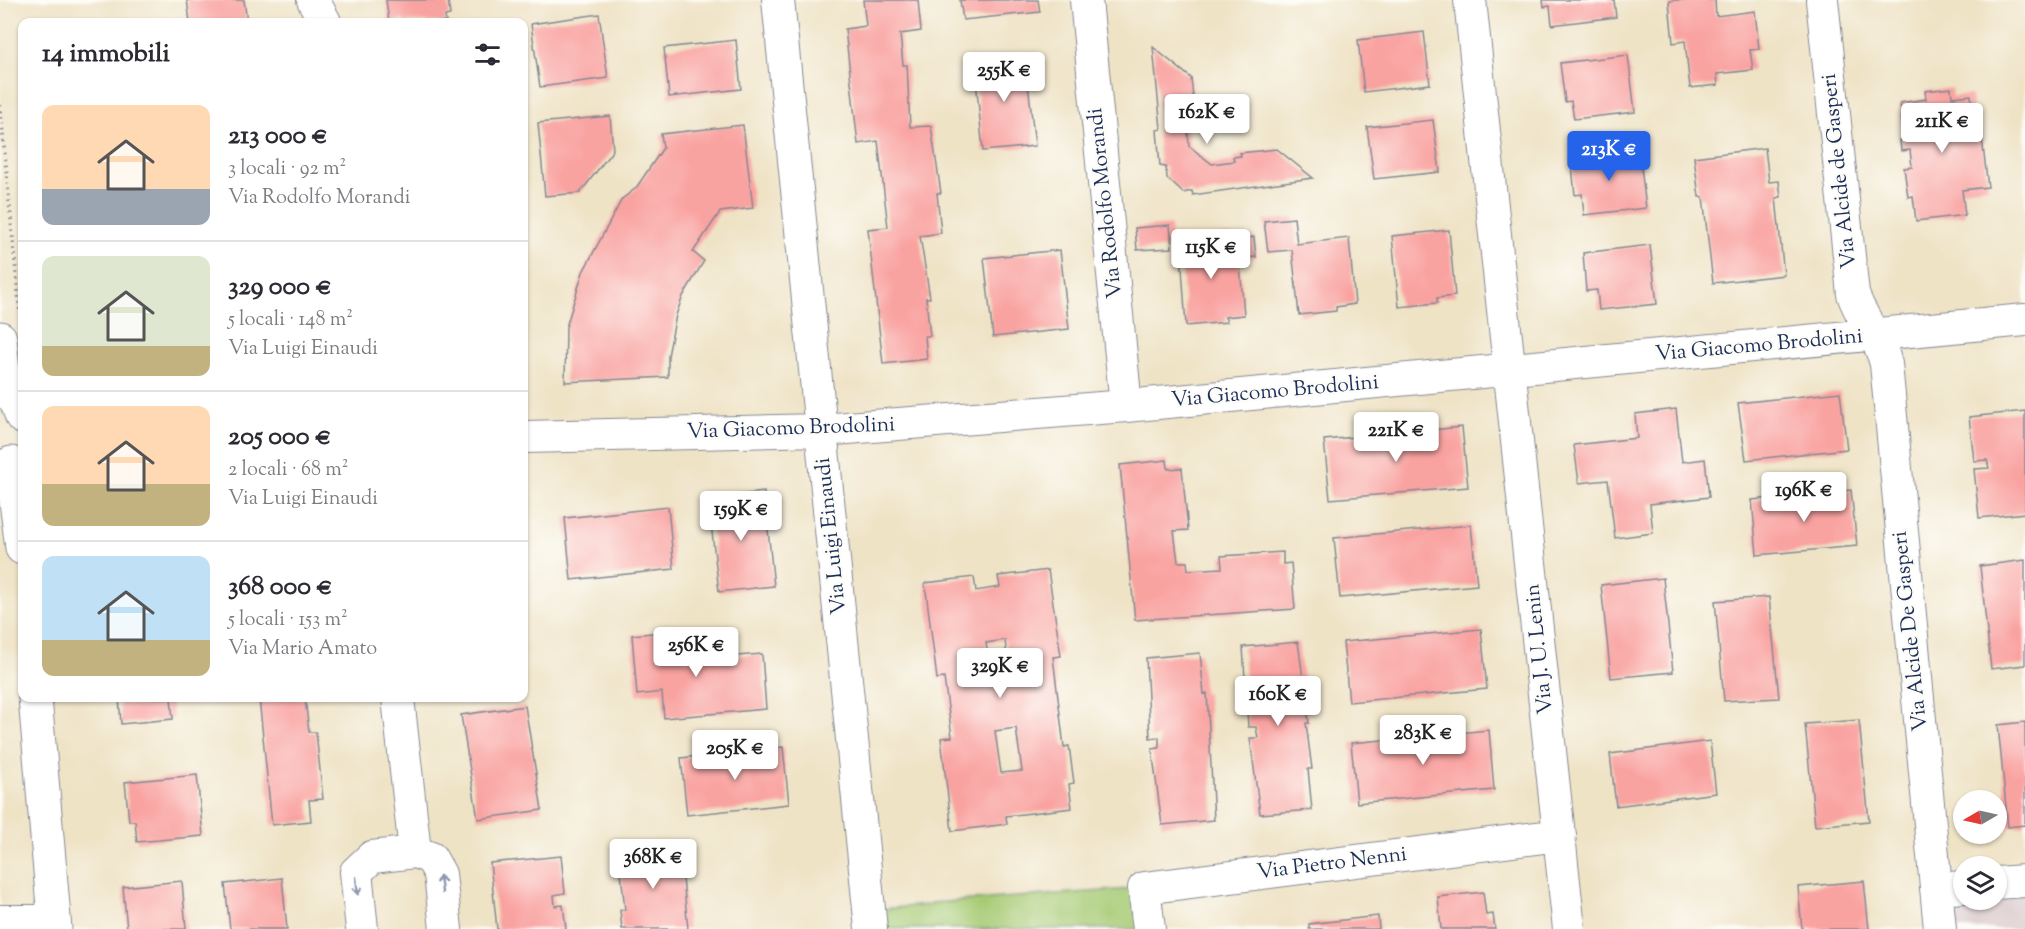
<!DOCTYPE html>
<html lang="it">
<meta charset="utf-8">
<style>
:root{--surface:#fff;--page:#f2f2f3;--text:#2b2b33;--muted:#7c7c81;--line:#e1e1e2;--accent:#2563eb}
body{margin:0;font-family:"Sorts Mill Goudy",serif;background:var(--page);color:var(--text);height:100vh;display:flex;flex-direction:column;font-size:22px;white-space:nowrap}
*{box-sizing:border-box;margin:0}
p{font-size:20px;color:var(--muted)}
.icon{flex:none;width:33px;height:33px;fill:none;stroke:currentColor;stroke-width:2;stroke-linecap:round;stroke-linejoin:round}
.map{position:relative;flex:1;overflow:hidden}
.sheet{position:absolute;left:18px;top:18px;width:510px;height:684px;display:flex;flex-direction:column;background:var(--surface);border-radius:12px;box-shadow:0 2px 4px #0004}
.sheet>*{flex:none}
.needle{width:39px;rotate:261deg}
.tools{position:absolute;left:1953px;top:790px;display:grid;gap:12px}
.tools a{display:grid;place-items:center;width:54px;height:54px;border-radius:50%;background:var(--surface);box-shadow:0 2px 4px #0004;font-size:30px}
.price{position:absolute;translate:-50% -51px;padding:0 14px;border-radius:6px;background:#fff;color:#222;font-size:20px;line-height:39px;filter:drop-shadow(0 2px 3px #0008)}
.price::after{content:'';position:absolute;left:50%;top:36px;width:18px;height:14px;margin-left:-9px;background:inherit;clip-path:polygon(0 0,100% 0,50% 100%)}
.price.selected{background:var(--accent);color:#fff}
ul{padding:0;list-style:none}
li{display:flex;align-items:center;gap:18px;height:150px;padding:0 24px}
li+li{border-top:2px solid var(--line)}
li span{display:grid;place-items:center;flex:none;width:168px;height:120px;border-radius:12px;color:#555}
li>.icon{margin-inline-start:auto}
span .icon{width:72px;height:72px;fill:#fffc;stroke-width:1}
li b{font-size:26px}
h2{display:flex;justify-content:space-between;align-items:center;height:72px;padding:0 24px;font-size:26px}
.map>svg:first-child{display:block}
.industrial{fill:#d2bec3}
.green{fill:#a6ca73;stroke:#607c68;stroke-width:1.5}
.building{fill:#f9a3a1;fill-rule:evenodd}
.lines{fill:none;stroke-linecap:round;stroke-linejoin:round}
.minor-casing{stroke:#858992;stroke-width:34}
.tertiary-casing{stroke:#858992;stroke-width:35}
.path{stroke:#858992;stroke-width:4;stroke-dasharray:1.5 4.5;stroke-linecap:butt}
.minor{stroke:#fff;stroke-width:32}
.tertiary{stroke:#fff;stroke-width:33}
.oneway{stroke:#8d97ae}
.labels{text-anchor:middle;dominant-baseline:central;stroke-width:5;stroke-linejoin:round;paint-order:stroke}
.street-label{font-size:21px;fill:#1b2f5e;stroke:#fdfcf7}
</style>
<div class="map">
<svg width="2025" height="929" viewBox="0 0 2025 929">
<rect width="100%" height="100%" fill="#fdfcf7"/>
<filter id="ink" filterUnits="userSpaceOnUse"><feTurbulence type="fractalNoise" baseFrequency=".0167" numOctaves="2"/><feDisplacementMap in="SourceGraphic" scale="12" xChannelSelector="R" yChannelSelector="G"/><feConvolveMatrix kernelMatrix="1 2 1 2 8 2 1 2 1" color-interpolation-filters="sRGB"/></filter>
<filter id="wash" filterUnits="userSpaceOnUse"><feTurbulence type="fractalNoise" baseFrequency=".008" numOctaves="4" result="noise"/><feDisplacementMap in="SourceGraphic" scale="24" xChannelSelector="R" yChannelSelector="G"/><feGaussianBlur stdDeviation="1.35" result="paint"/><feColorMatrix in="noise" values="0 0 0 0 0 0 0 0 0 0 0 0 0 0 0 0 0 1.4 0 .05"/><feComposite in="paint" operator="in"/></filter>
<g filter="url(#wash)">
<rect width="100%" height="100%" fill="#efe3c6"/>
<!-- industrial -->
<path class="industrial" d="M 2025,867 L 2025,929 L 1925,929 L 1963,873 L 1964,900 L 1996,900 L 1997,869 Z"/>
<!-- green -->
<path class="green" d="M 1144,888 L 1148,929 L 871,929 L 869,910 L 929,905 L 930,903 Z"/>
<g id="blocks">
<!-- building -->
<path class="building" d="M 187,0 L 244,0 L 247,22 L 190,22 Z
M 386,0 L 448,0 L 450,15 L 445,16 L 446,22 L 404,22 L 404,20 L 389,22 Z
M 863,0 L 918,0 L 921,31 L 900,34 L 903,65 L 907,65 L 910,127 L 931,126 L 941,193 L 937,193 L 941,233 L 920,236 L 930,298 L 926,298 L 930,336 L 925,336 L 927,359 L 883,364 L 868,229 L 888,227 L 878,141 L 858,144 L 845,29 L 866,26 Z
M 960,0 L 1038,0 L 1040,12 L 963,20 Z
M 1543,0 L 1614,0 L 1616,17 L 1552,25 L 1550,6 L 1544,7 Z
M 1673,0 L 1715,0 L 1716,16 L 1755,11 L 1759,49 L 1750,50 L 1753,70 L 1717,74 L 1718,85 L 1690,88 L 1685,41 L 1673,43 L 1669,2 Z
M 599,14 L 608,78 L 540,87 L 531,24 Z
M 1424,32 L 1430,84 L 1364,92 L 1358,40 Z
M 736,40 L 741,89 L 669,97 L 664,48 Z
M 1153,47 L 1191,78 L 1195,117 L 1187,118 L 1189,146 L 1212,164 L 1234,161 L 1233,157 L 1241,156 L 1240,153 L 1277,149 L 1313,178 L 1193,195 L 1192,191 L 1183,193 L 1167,178 L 1166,167 L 1160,166 L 1157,130 L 1161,129 Z
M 1628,55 L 1635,112 L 1574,119 L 1571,101 L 1565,102 L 1560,63 Z
M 1025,56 L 1035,146 L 983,151 L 974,60 Z
M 1951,88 L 1952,97 L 1971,95 L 1974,122 L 1970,123 L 1971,131 L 1981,130 L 1988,187 L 1962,190 L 1965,215 L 1916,221 L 1913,196 L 1908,197 L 1904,168 L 1912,167 L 1910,150 L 1901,151 L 1900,140 L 1904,138 L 1900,103 L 1926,99 L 1925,91 Z
M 610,116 L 613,150 L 580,193 L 545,196 L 538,123 Z
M 1433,120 L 1440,172 L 1374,179 L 1367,127 Z
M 743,125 L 753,208 L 720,212 L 693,252 L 704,261 L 683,296 L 676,315 L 668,356 L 668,377 L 565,382 L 566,327 L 583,272 L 622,199 L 636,188 L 663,148 L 661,134 Z
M 1765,148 L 1769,182 L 1779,181 L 1781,197 L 1776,198 L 1784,275 L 1713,283 L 1703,197 L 1699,197 L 1694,157 Z
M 1639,150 L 1646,208 L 1584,215 L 1582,194 L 1575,195 L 1571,157 Z
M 1294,218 L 1297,244 L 1349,238 L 1355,304 L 1336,307 L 1336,311 L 1299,315 L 1292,250 L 1268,252 L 1264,221 Z
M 1170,225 L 1172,248 L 1137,250 L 1135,228 Z
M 1449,230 L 1455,296 L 1437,298 L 1437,303 L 1399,307 L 1392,236 Z
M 1230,235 L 1232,253 L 1239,252 L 1244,315 L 1225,317 L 1227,322 L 1186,326 L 1180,239 Z
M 1254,237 L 1256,257 L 1242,258 L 1240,239 Z
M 1650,245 L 1657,304 L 1599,310 L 1597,290 L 1586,291 L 1583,253 Z
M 1060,250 L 1069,329 L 993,337 L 984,258 Z
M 1840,392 L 1847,449 L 1746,460 L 1738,403 Z
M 1676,409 L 1682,462 L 1705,459 L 1709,497 L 1650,504 L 1653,533 L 1615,538 L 1608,480 L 1579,483 L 1574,445 L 1637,438 L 1635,414 Z
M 2025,411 L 2025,513 L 1979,518 L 1974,469 L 1989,468 L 1987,460 L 1974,461 L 1969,417 Z
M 1462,427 L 1468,487 L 1330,499 L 1324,440 Z
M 1167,460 L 1168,469 L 1182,468 L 1188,530 L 1174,531 L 1178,562 L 1187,562 L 1188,570 L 1222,568 L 1221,556 L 1283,552 L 1283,564 L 1291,563 L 1295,609 L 1135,620 L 1120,465 Z
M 1851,490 L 1857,546 L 1757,555 L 1752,500 Z
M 764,492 L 774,586 L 719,592 L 708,498 Z
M 668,507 L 674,569 L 571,580 L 565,518 Z
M 1471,525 L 1477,585 L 1340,598 L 1334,538 Z
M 2025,560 L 2025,665 L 1991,669 L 1980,566 Z
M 1048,570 L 1061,656 L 1053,657 L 1064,747 L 1069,746 L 1074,783 L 1069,784 L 1072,808 L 1006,816 L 1007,824 L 952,831 L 941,738 L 952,737 L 944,678 L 937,679 L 925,583 L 974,577 L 976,591 L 1000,587 L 998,576 ZM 1005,640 L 1010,683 L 992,685 L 986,643 ZM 1016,728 L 1022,771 L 1001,773 L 995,731 Z
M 1663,578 L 1673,672 L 1611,678 L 1601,585 Z
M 1769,597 L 1779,698 L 1724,701 L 1715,601 Z
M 1481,629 L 1487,689 L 1349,702 L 1343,642 Z
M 682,630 L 685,660 L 762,654 L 766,709 L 664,718 L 662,692 L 637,695 L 632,635 Z
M 1298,642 L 1309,723 L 1306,723 L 1312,769 L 1308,769 L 1312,810 L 1260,814 L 1250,738 L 1258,738 L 1256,727 L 1248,727 L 1243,647 Z
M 1200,653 L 1204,694 L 1207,693 L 1214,820 L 1162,825 L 1152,749 L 1159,748 L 1159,737 L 1150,738 L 1146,658 Z
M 119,698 L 171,698 L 173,719 L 121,724 Z
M 259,698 L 305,698 L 309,732 L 316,732 L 323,799 L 309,800 L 311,821 L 272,825 Z
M 525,706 L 542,810 L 478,819 L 461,715 Z
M 1859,720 L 1869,821 L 1815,826 L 1805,724 Z
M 2025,722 L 2025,825 L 2008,827 L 1998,725 Z
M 1489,730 L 1494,790 L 1357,803 L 1351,743 Z
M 1710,741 L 1716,793 L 1616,806 L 1610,754 Z
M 783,747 L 789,804 L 687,815 L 681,758 Z
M 197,775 L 203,836 L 137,842 L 135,821 L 129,821 L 125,782 Z
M 680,848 L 688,929 L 622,929 L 620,910 L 625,910 L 619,854 Z
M 561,856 L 565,893 L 554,895 L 555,906 L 563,905 L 566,929 L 497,929 L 490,863 Z
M 282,878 L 287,929 L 230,929 L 225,884 Z
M 182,881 L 186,929 L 127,929 L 123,887 Z
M 1864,881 L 1869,929 L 1802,929 L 1798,887 Z
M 1483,892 L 1486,915 L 1493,914 L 1495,929 L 1441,929 L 1438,897 Z
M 1378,916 L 1379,929 L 1309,929 L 1309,924 Z"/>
</g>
</g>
<g filter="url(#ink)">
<use href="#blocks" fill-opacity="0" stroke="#858992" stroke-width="1.5"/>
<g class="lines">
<!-- minor casing -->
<g class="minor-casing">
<path id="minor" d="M 313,0 L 325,22
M 778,0 L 871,929
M 1086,0 L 1126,406
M 1470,0 L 1569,929
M 1822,0 L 1853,294 C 1861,319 1880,337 1886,364 L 1940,929
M 524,437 L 822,430 L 1126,406 L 2025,320
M 398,698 L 415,852
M 1996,883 L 2025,881
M 1936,889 L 1964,887
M 0,921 L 54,921
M 362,929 L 356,872 L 372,857 L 415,852 L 431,858 L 440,874 L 446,929
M 1149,929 L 1144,888 L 1560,835"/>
</g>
<!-- tertiary casing -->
<g class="tertiary-casing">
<path id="tertiary" d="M 0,338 L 5,391
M 0,388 L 15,398 L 22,417
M 11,463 L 22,548
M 35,698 L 55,929"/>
</g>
<!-- path -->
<path class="path" d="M 0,105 L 20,312"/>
<!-- minor -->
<use href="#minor" class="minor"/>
<!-- tertiary -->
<use href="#tertiary" class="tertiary"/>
</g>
<!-- one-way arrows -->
<defs><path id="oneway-shaft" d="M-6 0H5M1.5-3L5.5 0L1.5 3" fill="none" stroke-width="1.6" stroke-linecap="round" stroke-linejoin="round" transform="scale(1.5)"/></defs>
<g class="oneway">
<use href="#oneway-shaft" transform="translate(441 884) rotate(-97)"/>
<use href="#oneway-shaft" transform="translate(357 886) rotate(84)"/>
</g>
</g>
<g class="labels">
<!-- street labels -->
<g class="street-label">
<text transform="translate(1840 171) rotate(-96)">Via Alcide de Gasperi</text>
<text transform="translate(1106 203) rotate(-96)">Via Rodolfo Morandi</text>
<text transform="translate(1759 346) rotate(-5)">Via Giacomo Brodolini</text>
<text transform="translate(1275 392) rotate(-5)">Via Giacomo Brodolini</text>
<text transform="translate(791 429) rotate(-2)">Via Giacomo Brodolini</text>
<text transform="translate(832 536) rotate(-96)">Via Luigi Einaudi</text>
<text transform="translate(1911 631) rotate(-96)">Via Alcide De Gasperi</text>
<text transform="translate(1540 649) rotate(-96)">Via J. U. Lenin</text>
<text transform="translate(1332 864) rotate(-7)">Via Pietro Nenni</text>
</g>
</g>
</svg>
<div class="tools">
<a><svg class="needle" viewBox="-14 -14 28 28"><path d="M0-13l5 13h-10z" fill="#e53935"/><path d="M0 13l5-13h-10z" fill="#7c7c81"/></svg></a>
<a><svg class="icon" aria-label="layers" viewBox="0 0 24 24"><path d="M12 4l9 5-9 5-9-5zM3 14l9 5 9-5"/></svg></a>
</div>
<b class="price" style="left:1004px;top:103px">255K €</b>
<b class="price" style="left:1207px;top:145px">162K €</b>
<b class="price" style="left:1942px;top:154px">211K €</b>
<b class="price selected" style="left:1609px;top:182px">213K €</b>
<b class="price" style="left:1211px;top:280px">115K €</b>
<b class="price" style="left:1396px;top:463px">221K €</b>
<b class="price" style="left:1804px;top:523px">196K €</b>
<b class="price" style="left:741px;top:542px">159K €</b>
<b class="price" style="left:696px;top:678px">256K €</b>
<b class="price" style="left:1000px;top:699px">329K €</b>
<b class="price" style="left:1278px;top:727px">160K €</b>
<b class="price" style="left:1423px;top:766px">283K €</b>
<b class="price" style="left:735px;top:781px">205K €</b>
<b class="price" style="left:653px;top:890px">368K €</b>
<section class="sheet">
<h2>14 immobili<svg class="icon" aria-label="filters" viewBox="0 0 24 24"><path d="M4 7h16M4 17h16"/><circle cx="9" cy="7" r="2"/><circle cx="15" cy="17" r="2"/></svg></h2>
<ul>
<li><span style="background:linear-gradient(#ffd9b3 70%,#9aa5b1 0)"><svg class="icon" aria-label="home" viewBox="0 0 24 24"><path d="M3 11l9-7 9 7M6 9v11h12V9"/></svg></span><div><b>213 000 €</b><p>3 locali · 92 m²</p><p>Via Rodolfo Morandi</p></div></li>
<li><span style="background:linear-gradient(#dfe7d0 75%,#c2b280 0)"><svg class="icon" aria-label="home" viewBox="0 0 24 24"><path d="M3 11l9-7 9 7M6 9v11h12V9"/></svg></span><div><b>329 000 €</b><p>5 locali · 148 m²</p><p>Via Luigi Einaudi</p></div></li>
<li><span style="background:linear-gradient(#ffd9b3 65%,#c2b280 0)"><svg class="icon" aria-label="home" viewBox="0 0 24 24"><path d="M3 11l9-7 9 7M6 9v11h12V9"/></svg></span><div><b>205 000 €</b><p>2 locali · 68 m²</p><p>Via Luigi Einaudi</p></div></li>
<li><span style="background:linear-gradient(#bfe0f5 70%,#c2b280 0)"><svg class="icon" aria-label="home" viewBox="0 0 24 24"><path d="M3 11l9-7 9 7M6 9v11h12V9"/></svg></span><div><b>368 000 €</b><p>5 locali · 153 m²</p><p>Via Mario Amato</p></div></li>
</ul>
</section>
</div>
